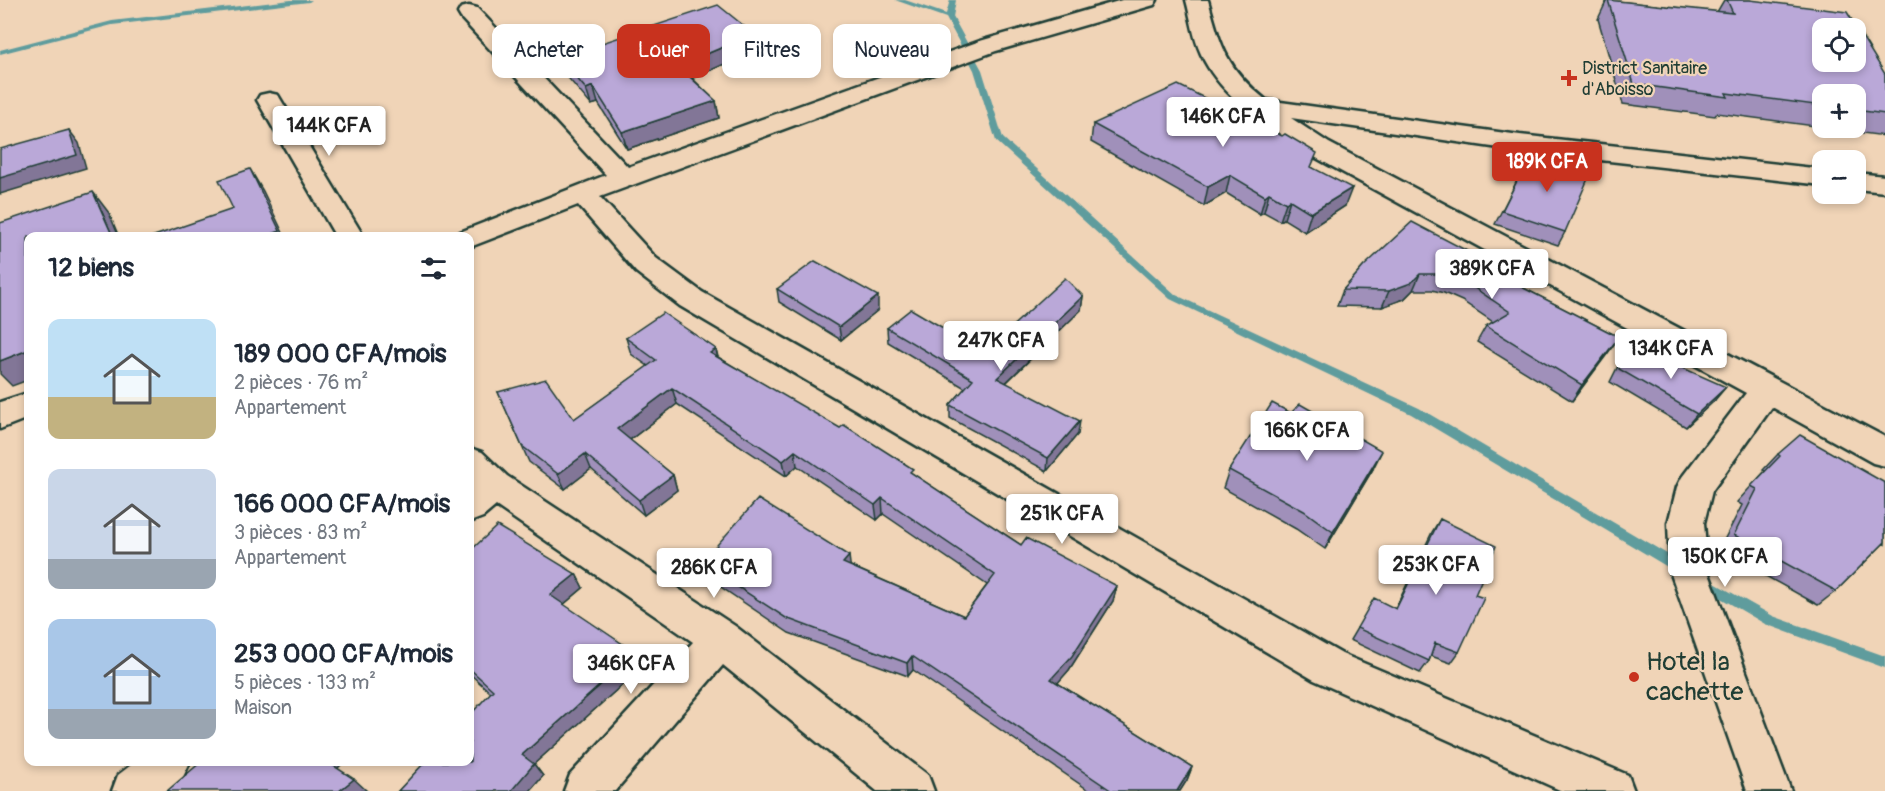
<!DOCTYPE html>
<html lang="fr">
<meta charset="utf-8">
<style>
:root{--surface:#fff;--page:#f6f6f7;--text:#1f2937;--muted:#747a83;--accent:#c8321e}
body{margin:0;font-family:Pangolin,sans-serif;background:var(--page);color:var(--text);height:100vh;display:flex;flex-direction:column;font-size:22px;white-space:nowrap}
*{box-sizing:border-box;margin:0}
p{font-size:20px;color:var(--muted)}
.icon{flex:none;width:33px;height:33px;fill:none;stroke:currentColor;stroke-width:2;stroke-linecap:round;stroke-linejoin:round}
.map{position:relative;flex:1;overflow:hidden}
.details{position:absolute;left:24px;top:232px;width:450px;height:534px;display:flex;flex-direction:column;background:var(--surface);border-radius:12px;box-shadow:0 3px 9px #0003}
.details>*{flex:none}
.hud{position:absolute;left:492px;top:24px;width:570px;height:54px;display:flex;gap:12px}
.fabs{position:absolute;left:1812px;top:18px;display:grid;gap:12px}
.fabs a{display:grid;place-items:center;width:54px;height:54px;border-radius:12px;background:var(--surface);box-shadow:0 3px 9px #0003;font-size:30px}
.price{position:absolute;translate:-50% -51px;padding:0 14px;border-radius:6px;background:#fff;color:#222;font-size:20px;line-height:39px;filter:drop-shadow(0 2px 3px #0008)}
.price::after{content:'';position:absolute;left:50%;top:36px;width:18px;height:14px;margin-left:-9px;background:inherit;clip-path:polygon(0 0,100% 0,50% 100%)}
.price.current{background:var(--accent);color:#fff}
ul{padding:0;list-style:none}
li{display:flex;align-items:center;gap:18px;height:150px;padding:0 24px}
li span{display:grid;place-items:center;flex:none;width:168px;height:120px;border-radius:12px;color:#555}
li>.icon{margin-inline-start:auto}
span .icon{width:72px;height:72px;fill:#fffc;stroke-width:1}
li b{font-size:26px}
h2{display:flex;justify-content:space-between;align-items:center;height:72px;padding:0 24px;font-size:26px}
.tag{padding:0 21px;border-radius:12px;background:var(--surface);box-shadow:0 3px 9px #0003;font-size:21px;line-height:54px}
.tag.current{background:var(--accent);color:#fff}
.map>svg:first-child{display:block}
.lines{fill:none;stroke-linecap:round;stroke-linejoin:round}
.stream{fill:#5f9c9d;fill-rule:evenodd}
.minor-casing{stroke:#1f3d34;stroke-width:5}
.minor{fill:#f0d4b7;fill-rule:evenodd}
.wall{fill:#a090ba;stroke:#1f3d34;stroke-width:1.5}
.shaded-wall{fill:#827697;stroke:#1f3d34;stroke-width:1.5}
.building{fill:#baa8d8;stroke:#1f3d34;stroke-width:1.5;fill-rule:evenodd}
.poi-dot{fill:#c8321e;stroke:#f0d4b7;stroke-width:2}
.labels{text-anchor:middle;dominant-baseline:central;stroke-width:4.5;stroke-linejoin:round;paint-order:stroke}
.far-poi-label{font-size:18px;fill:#1f3d34;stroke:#f0d4b7;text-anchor:start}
.near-poi-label{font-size:26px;fill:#1f3d34;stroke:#f0d4b7;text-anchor:start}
</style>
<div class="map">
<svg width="1885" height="791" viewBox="0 0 1885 791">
<rect width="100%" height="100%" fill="#f0d4b7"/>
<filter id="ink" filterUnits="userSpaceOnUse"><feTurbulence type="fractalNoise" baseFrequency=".0167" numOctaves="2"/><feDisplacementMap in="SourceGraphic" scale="12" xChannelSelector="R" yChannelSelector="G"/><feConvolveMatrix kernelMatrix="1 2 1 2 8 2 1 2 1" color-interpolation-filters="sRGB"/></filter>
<g filter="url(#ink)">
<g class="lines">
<!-- stream -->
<path class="stream" d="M 291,0 L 312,0 L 309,2 L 112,25 L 0,54 L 0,50 L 112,21 Z
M 895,0 L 905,0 L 946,14 L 950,0 L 956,0 L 953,17 L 982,70 L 1003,138 L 1176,295 L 1419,408 L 1684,564 L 1686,568 L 1684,572 L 1680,573 L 1676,572 L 1411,414 L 1170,299 L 996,141 L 974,70 L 946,18 Z
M 1704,577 L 1773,616 L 1885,656 L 1885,668 L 1765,624 L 1700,586 L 1698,582 L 1700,578 Z"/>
<!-- minor casing -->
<g class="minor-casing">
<path id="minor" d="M 1122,0 L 1157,0 L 1154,5 L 996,51 L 600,197 L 656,258 L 702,292 L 1342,654 L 1628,775 L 1634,791 L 1562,791 L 1314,680 L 680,306 L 636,272 L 578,205 L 470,247 L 470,237 L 456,237 L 460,232 L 606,175 L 461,18 L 458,13 L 461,8 L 469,6 L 477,8 L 628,167 L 980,41 Z
M 1186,0 L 1208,0 C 1221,47 1226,68 1266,100 L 1520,135 L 1822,169 L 1822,185 L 1520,151 L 1291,118 L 1329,143 L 1885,437 L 1885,466 L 1873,463 L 1772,407 L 1712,491 L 1704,523 L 1708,571 L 1791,791 L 1747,791 L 1670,571 L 1668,523 L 1677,487 L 1682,477 L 1746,393 L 1311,155 C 1271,127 1222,100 1201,54 C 1193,37 1191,18 1186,0 Z
M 269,93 L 278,95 L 281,100 L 364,237 L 336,237 L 257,100 L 260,95 Z
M 1856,173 L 1885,176 L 1885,192 L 1856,189 Z
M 28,393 L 28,418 L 0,429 L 0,402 Z
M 470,448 L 482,452 L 507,476 L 735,626 L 928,775 L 934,791 L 877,791 L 723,665 L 615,791 L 564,791 L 570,775 L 693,642 L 496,506 L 483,517 L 470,522 Z
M 135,762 L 190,762 L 183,777 L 167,791 L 112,791 L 118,775 Z"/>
</g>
<!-- minor -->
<use href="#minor" class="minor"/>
</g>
<!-- wall -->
<path class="wall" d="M 1607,0 L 1717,12 L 1724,0 L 1750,0 L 1885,74 L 1885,136 L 1824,128 L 1856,128 L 1856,94 L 1822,94 L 1822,127 L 1717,113 L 1715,116 L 1623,104 L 1598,19 Z
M 754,34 L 756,50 L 692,78 L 716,101 L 719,118 L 627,149 L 598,103 L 591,105 L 564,73 L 559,57 Z
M 1093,124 L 1313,168 L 1345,206 L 1305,232 L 1284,219 L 1280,221 L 1264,212 L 1260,214 L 1226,193 L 1204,206 L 1091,142 Z
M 1530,155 L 1565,232 L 1558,245 L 1495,224 Z
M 1364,266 L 1511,274 L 1508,280 L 1619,337 L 1572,401 L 1477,342 L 1486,326 L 1493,322 L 1462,301 L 1444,293 L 1432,290 L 1413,290 L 1404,299 L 1382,307 L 1337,306 L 1343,290 Z
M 777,289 L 878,310 L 841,340 L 779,302 Z
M 1083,296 L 1081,310 L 1006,383 L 1078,434 L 1047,471 L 950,418 L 950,405 L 965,388 L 888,342 L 887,328 L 984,352 Z
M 626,338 L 716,349 L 718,357 L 913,474 L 1021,545 L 1117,586 L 1113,601 L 1069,670 L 1057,683 L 1192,767 L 1187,780 L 1180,791 L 1090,791 L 913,670 L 908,676 L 789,633 L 706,577 L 701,563 L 851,566 L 964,616 L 987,585 L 883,514 L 877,520 L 797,466 L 786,476 L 677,404 L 630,440 L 673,475 L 677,490 L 644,515 L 591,469 L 565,489 L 529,462 L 498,392 L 574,419 L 648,366 L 631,354 Z
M 1631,345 L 1715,400 L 1686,427 L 1610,382 L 1622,358 Z
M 1778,454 L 1885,483 L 1885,544 L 1884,543 L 1836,591 L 1818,605 L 1719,550 L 1742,505 L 1737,502 L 1765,471 L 1763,470 Z
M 1373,469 L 1325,549 L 1296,529 L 1223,488 L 1229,470 Z
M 1440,519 L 1475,595 L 1459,652 L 1451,663 L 1431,656 L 1429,661 L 1420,673 L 1350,640 L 1357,628 L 1395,609 L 1432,532 Z
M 470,551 L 576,574 L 583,588 L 563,605 L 636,653 L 642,667 L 534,764 L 543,776 L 530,791 L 398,791 L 491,693 L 470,674 Z"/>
<!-- shaded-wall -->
<path class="shaded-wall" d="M 754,34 L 756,50 L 682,83 L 678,66 Z
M 593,86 L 598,103 L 591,105 L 586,89 Z
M 716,101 L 719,118 L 627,149 L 622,132 Z
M 69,130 L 79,143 L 86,168 L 0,194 L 0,178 Z
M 250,169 L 263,191 L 285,237 L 264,237 Z
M 1230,175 L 1226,193 L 1204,206 L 1208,187 Z
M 1352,188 L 1345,206 L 1305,232 L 1311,213 Z
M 93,192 L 109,213 L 119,237 L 113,237 Z
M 1269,193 L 1264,212 L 1260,214 L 1265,196 Z
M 1290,200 L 1284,219 L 1280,221 L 1286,203 Z
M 1420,274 L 1413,290 L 1404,299 L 1382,307 L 1389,291 Z
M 878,296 L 878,310 L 841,340 L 839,327 Z
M 1083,296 L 1081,310 L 996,392 L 997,378 Z
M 1619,337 L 1608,353 L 1572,401 L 1582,385 Z
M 716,349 L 719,365 L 710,353 Z
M 28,350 L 28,380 L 12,386 L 0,374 L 0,361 Z
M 1726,387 L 1715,400 L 1686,427 L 1697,414 Z
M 672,388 L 677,404 L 623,445 L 617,429 Z
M 1080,421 L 1078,434 L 1047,471 L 1048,458 Z
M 795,451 L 797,466 L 786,476 L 783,461 Z
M 1382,451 L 1373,469 L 1325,549 L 1333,532 Z
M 585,454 L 591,469 L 565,489 L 558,474 Z
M 673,475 L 677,490 L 644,515 L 639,500 Z
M 882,498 L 883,514 L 877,520 L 875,505 Z
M 849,556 L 851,571 L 843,563 Z
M 576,574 L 583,588 L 557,610 L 550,595 Z
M 1117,586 L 1113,601 L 1069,670 L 1049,693 L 1051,679 Z
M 636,653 L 642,667 L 534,764 L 543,776 L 530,791 L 511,791 L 522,755 Z
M 912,656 L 913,670 L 908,676 L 907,663 Z
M 326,762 L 344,762 L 335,771 Z
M 1192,767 L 1187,780 L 1180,791 L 1177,791 Z
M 354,779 L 367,791 L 339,791 Z"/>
<!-- building -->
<path class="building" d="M 1608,0 L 1733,13 L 1727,0 L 1750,0 L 1847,12 L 1885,74 L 1885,114 L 1856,110 L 1856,94 L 1822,94 L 1822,106 L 1726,93 L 1728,97 L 1634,84 ZM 1822,28 L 1856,28 L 1856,62 L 1822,62 Z
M 718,5 L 754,34 L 678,66 L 716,101 L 622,132 L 593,86 L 586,89 L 559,57 Z
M 1178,85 L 1282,136 L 1285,134 L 1317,153 L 1311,167 L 1352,188 L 1311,213 L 1290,200 L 1286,203 L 1269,193 L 1265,196 L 1230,175 L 1208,187 L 1093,124 Z
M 69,130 L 77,155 L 0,178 L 0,149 Z
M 1530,155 L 1590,174 L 1565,232 L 1502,211 Z
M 250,169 L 280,231 L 264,237 L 151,237 L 233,209 L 219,180 Z
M 93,192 L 113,237 L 28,237 L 28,350 L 0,361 L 0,223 Z
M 1412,222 L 1511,274 L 1506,279 L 1619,337 L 1582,385 L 1486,326 L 1510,312 L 1470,285 L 1451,277 L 1439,274 L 1420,274 L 1411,283 L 1389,291 L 1343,290 L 1364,266 Z
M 815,261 L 878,296 L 839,327 L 777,289 Z
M 1065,278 L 1083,296 L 997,378 L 1080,421 L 1048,458 L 950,405 L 973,379 L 887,328 L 911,309 L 984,352 Z
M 663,313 L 716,349 L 710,353 L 840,428 L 844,425 L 913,469 L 910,472 L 1021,545 L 1026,538 L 1117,586 L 1072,656 L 1051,679 L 1192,767 L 1177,791 L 1112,791 L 912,656 L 907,663 L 786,618 L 701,563 L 758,499 L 849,556 L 843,563 L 964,616 L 995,575 L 882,498 L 875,505 L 795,451 L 783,461 L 672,388 L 617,429 L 673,475 L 639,500 L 585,454 L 558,474 L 522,446 L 498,392 L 546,379 L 574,419 L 656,360 L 626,338 Z
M 1631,345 L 1726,387 L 1697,414 L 1619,369 Z
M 1272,403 L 1291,413 L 1300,404 L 1382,451 L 1333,532 L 1304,511 L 1229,470 Z
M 1800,435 L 1885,483 L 1885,542 L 1836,591 L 1734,535 L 1757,489 L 1751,486 L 1780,456 L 1778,454 Z
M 1440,519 L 1496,546 L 1475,595 L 1484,598 L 1459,652 L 1435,643 L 1429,661 L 1357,628 L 1374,598 L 1396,609 Z
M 497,526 L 576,574 L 550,595 L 636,653 L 522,755 L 534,764 L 511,791 L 398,791 L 425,762 L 470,762 L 470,715 L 493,690 L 470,669 L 470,551 Z
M 201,762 L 328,762 L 354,779 L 339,791 L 167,791 Z"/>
</g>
<!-- markers -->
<g class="poi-dot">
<path d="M1566 69h6v6h6v6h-6v6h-6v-6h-6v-6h6z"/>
<circle cx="1634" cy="677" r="6"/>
</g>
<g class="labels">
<!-- far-poi labels -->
<g class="far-poi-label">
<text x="1582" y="68">District Sanitaire<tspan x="1582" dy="21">d'Aboisso</tspan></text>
</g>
<!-- near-poi labels -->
<g class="near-poi-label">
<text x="1646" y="662">Hotel la<tspan x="1646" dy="30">cachette</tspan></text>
</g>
</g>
</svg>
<div class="fabs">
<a><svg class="icon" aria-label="locate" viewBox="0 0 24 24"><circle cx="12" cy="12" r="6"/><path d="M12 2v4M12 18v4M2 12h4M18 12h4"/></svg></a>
<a>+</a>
<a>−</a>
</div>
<b class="price" style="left:1223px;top:148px">146K CFA</b>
<b class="price" style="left:329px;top:157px">144K CFA</b>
<b class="price current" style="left:1547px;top:193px">189K CFA</b>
<b class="price" style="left:1492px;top:300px">389K CFA</b>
<b class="price" style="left:1001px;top:372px">247K CFA</b>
<b class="price" style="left:1671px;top:380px">134K CFA</b>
<b class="price" style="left:1307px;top:462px">166K CFA</b>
<b class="price" style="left:1062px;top:545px">251K CFA</b>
<b class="price" style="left:1725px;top:588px">150K CFA</b>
<b class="price" style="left:1436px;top:596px">253K CFA</b>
<b class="price" style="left:714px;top:599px">286K CFA</b>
<b class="price" style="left:631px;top:695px">346K CFA</b>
<div class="hud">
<a class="tag">Acheter</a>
<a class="tag current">Louer</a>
<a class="tag">Filtres</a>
<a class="tag">Nouveau</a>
</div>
<section class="details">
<h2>12 biens<svg class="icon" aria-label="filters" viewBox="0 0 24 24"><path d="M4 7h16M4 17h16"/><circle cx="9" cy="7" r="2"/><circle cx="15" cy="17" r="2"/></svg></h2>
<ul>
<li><span style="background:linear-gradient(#bfe0f5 65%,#c2b280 0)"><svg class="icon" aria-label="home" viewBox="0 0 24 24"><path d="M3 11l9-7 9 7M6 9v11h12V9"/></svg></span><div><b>189 000 CFA/mois</b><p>2 pièces · 76 m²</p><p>Appartement</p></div></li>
<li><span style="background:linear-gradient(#c9d6e8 75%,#9aa5b1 0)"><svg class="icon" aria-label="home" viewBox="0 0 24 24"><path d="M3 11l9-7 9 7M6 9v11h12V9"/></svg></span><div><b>166 000 CFA/mois</b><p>3 pièces · 83 m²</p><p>Appartement</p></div></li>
<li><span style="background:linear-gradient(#a9c7e8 75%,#9aa5b1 0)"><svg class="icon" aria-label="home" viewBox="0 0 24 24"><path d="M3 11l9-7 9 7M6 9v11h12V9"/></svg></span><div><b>253 000 CFA/mois</b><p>5 pièces · 133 m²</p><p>Maison</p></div></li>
</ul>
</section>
</div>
